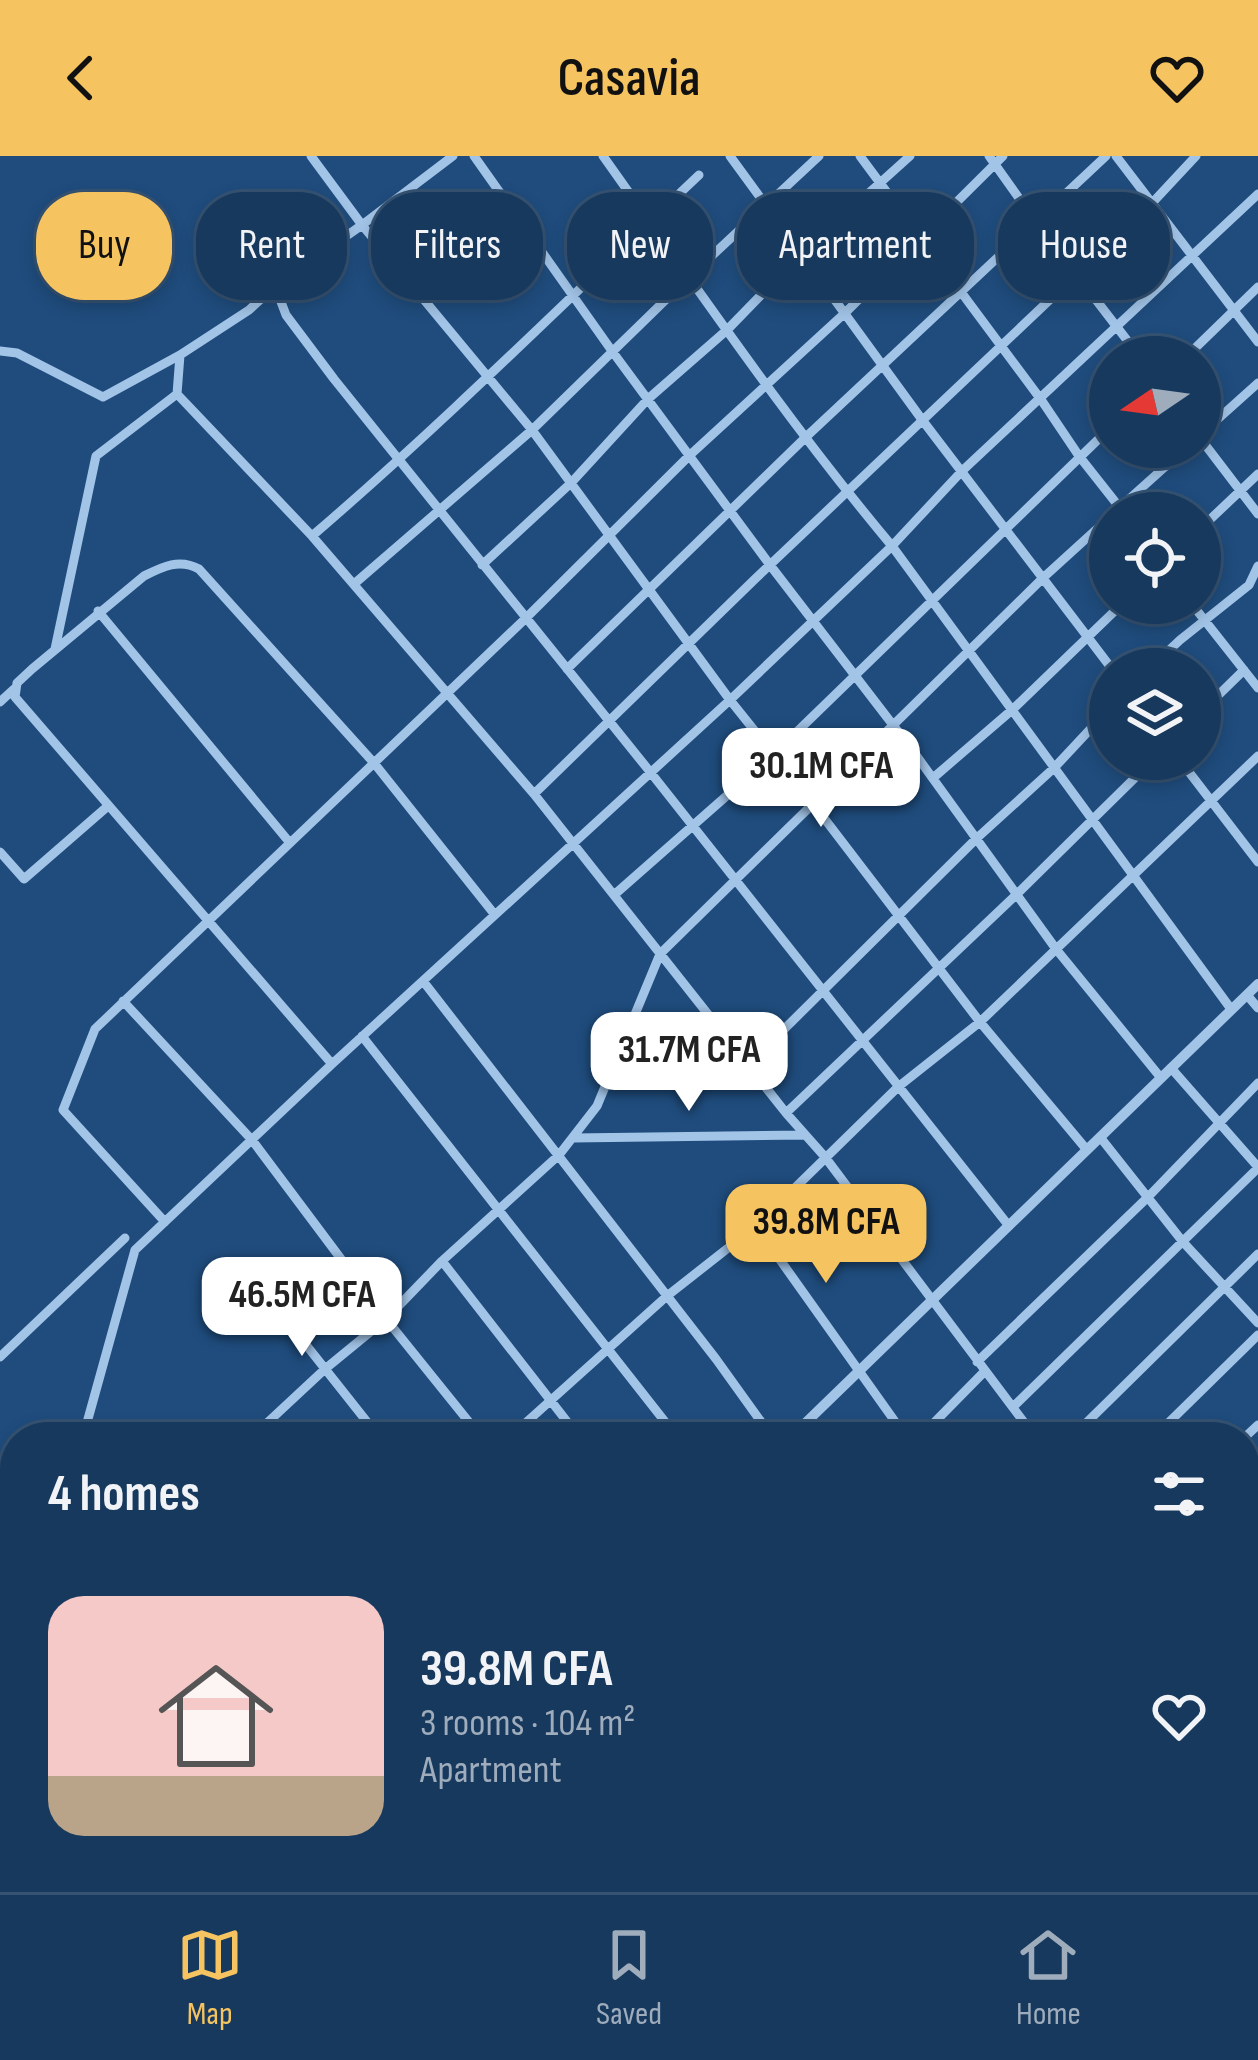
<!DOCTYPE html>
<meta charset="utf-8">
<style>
:root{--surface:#17395e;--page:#244467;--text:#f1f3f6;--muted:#9eacbc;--line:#365373;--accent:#f5c461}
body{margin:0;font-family:"Sofia Sans Condensed",sans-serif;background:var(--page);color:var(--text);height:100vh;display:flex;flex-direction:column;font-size:45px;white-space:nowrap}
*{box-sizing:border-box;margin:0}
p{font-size:39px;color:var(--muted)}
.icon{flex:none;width:66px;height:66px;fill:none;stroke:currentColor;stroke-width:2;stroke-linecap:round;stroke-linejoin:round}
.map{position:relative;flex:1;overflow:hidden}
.side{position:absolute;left:0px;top:1266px;width:1260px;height:471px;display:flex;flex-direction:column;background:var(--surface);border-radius:48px 48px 0 0;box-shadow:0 6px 18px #0003,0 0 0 3px var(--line)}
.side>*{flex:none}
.guide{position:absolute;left:36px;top:36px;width:1188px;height:108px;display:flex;gap:24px}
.needle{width:78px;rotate:257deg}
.tools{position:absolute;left:1089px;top:180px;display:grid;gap:24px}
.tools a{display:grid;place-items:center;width:132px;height:132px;border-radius:50%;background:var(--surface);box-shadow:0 6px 18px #0003,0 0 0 3px var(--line);font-size:60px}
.price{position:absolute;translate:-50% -102px;padding:0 27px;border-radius:24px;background:#fff;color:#222;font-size:39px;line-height:78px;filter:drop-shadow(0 3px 6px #0008)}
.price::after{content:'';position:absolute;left:50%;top:72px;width:36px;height:27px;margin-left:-18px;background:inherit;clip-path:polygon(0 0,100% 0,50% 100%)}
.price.on{background:var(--accent);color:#111}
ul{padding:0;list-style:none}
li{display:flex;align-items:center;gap:36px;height:300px;padding:0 48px}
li+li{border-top:3px solid var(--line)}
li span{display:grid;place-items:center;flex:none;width:336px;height:240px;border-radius:36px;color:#555}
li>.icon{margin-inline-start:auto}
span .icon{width:144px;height:144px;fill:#fffc;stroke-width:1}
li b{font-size:51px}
h2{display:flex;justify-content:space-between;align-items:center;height:144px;padding:0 48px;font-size:51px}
.pill{padding:0 42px;border-radius:48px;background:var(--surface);box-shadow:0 6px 18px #0003,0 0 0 3px var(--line);font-size:42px;line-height:108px}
.pill.on{background:var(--accent);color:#111}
header{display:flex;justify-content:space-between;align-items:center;height:156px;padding:0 48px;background:var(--accent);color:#111;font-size:54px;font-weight:600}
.tabs{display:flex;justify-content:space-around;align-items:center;height:168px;border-top:3px solid var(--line);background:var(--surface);font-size:33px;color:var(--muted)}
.tabs a{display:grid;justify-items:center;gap:6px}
.tabs .on{color:var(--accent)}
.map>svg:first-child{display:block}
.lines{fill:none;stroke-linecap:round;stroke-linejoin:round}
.minor{stroke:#a2c4e7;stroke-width:9}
.tertiary{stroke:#a2c4e7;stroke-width:10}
</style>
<header><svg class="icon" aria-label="back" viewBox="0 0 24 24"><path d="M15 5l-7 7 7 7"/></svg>Casavia<svg class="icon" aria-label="heart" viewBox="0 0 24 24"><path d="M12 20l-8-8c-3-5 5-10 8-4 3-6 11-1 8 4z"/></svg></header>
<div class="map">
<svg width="1258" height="1736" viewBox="0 0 1258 1736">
<rect width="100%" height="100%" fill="#1f4c7d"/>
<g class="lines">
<!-- minor -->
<path class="minor" d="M 311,0 L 362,69 L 532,274 L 730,544 L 814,649 L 980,866 L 1087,994
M 474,0 L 612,195 L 770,409 L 913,595 L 1056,793 L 1161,922
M 603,0 C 697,132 788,266 892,390 L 1231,853
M 730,0 L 923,265 L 1112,513
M 860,0 L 1042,245 L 1079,300 L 1124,357
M 989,0 L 1036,66 L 1140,201
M 1116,0 L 1258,186
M 275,130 L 286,159 L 334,223 L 651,617 L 1009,1070
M 0,195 L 17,197 L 103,241 L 180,199
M 1186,201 L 1258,131
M 177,238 L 312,380 L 534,638 L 755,423 L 1154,45 L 1196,0
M 1200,279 L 1258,227
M 1200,282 L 1258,358
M 1118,353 L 1187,291
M 1200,373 L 1258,318
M 312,380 C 446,265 571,140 699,19
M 482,409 L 571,327 L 648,243 L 727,174 L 801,98 L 910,0
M 354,428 L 532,274 L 688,122 L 819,0
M 1191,447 L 1258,532
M 98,455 L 290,687
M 55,493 L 96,300 L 177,238 L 180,199 L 249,154 L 275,130 L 362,69 L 453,0
M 567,513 L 807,280 L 1106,0
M 1149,513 L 1180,484 L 1249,429 L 1258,410
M 0,546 L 14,533
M 1200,557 L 1244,514
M 1179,603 L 1258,706
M 933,622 L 1012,554 L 1123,447
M 534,638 L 786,957 L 825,1001 L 1035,1281
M 0,696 L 24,723 L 108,650
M 614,739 L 773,599 L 1110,272
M 423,825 L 716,1203 L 772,1281
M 1247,839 L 1258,852
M 123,845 L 252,984 L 386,1163 L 481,1281
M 362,880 L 677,1281
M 332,908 L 15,541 L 17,527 L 32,513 L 144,420 C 162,411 179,402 199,413 L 374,607 L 495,759
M 748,909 L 977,682 L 1054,612 L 1110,552
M 1171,912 L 1258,1011
M 786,957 L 1017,738 L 1154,603
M 1100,981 L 1183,1086 L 1258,1167
M 573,982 L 805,979
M 165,1066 L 63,954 L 95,873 L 525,463 L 690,299 L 846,156 L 1003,0
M 756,1070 L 906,1281
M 442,1105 L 579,1281
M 288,1166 L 379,1281
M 0,1201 L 125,1082
M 977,1206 L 1148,1041 L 1258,927
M 1013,1251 L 1258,1012
M 83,1281 L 135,1094 L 332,908 L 730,544 L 892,390 L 962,315 L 1258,38
M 252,1281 L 325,1213 L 386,1163 L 442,1105 L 559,999 L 597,950 L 660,798 L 1044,421 L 1110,361
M 510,1281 L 667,1140 L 756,1070 L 898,931 L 980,866 L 1258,600
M 920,1281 L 984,1216
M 1072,1281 L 1258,1098
M 1154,1281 L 1258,1179
M 1245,1281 L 1258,1269
M 0,1346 L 15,1350
M 1245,1372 L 1252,1366 L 1258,1374
M 1245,1542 L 1258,1528
M 1245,1549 L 1258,1566
M 210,1722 L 221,1736
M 659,1722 L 670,1736
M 881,1722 L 892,1736
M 999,1722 L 1010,1736
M 1106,1722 L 1117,1736
M 1243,1722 L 1255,1736
M 337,1725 L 346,1736
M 458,1736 L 473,1722
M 574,1736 L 588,1722
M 688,1736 L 701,1722
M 797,1736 L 811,1722
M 1052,1736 L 1066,1722"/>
<!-- tertiary -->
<path class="tertiary" d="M 791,1281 L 1258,828
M 326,1736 L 340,1722"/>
</g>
</svg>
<div class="tools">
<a><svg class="needle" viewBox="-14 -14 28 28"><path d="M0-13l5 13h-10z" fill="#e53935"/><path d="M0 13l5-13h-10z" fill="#9eacbc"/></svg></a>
<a><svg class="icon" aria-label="locate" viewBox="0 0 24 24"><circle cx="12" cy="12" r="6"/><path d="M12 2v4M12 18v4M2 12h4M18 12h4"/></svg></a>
<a><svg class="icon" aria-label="layers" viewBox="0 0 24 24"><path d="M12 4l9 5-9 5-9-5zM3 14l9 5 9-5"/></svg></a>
</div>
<b class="price" style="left:821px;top:674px">30.1M CFA</b>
<b class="price" style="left:689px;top:958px">31.7M CFA</b>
<b class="price on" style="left:826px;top:1130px">39.8M CFA</b>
<b class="price" style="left:302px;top:1203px">46.5M CFA</b>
<div class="guide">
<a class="pill on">Buy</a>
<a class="pill">Rent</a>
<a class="pill">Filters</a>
<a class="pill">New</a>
<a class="pill">Apartment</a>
<a class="pill">House</a>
</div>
<section class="side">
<h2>4 homes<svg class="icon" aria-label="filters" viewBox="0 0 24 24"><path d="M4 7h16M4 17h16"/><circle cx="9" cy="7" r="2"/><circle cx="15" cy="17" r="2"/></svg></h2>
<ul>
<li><span style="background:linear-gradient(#f6c9c9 75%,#b9a48a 0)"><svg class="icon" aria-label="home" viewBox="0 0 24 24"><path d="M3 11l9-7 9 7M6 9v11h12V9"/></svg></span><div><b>39.8M CFA</b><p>3 rooms · 104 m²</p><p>Apartment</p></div><svg class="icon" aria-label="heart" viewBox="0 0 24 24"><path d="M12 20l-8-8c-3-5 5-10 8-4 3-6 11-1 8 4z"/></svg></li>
</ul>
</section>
</div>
<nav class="tabs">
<a class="on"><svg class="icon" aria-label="map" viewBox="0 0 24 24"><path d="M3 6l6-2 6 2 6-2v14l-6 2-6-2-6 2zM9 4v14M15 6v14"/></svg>Map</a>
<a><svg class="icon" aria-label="saved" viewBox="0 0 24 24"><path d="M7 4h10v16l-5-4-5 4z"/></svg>Saved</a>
<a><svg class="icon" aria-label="home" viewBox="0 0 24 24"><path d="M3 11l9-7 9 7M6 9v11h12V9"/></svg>Home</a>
</nav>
